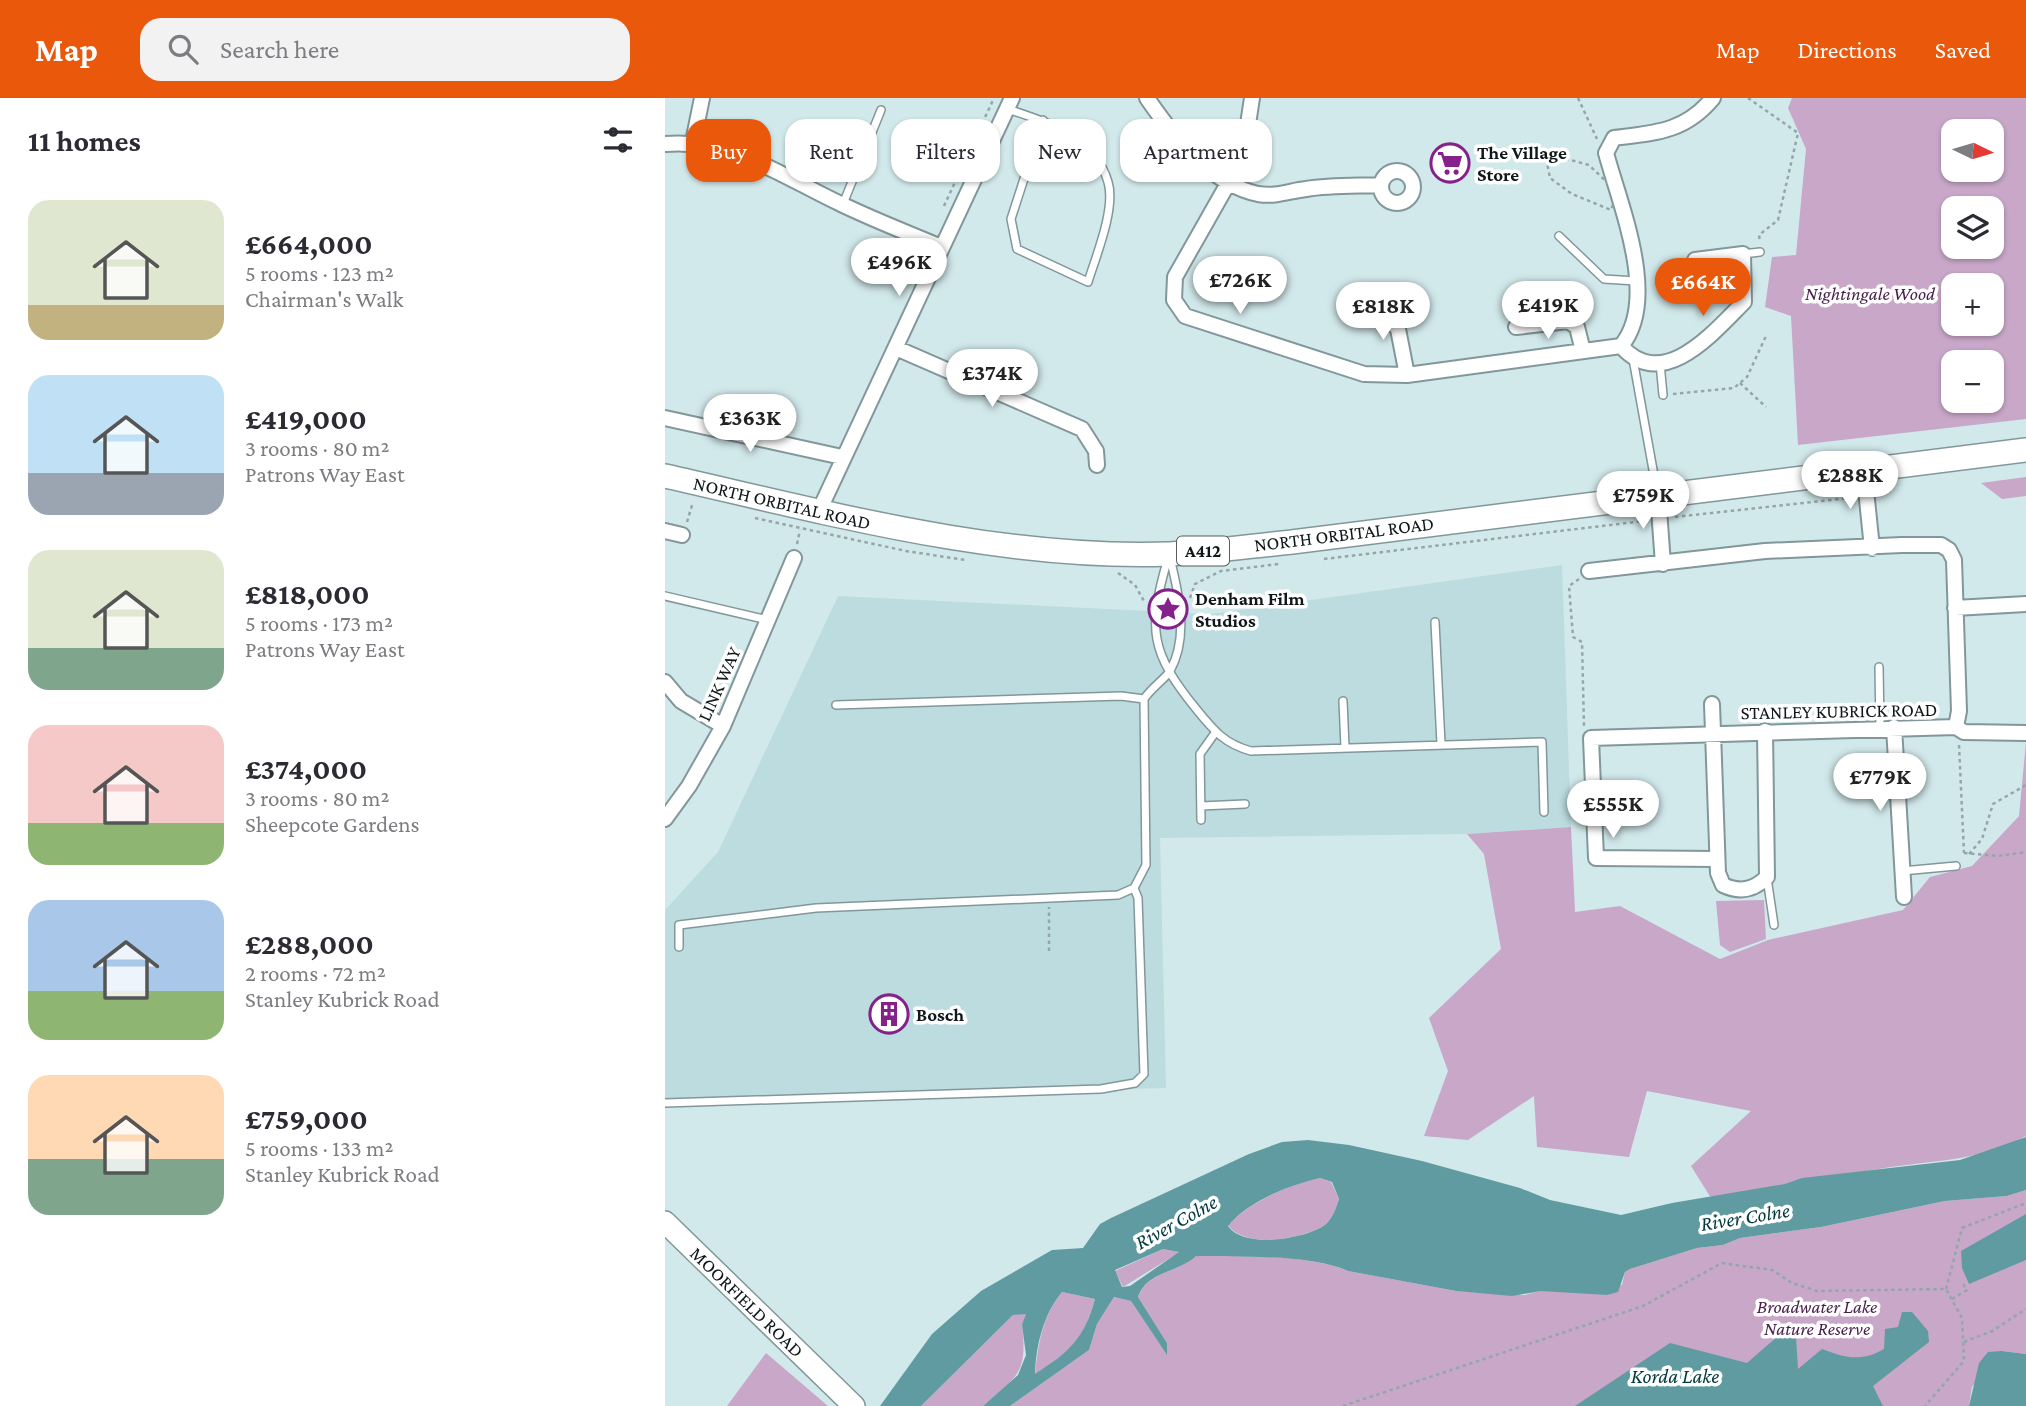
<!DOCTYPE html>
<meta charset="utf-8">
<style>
:root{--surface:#fff;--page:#f2f2f3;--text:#2b2b33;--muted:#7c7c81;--accent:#ea580c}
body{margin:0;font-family:"Crimson Pro",serif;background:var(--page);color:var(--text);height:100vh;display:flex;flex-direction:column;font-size:26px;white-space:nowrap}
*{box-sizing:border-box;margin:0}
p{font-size:23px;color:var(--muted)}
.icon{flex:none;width:38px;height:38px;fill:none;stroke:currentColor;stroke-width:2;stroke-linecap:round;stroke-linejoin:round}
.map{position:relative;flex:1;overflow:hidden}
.details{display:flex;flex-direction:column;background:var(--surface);width:665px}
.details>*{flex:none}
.hud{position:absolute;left:21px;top:21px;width:665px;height:63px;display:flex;gap:14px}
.needle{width:46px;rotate:95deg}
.tools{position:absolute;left:1276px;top:21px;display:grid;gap:14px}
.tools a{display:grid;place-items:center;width:63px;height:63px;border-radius:14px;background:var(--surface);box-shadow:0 2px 5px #0004;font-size:35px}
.price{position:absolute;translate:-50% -60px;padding:0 16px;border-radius:24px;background:#fff;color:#222;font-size:23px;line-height:46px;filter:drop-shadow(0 2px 4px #0008)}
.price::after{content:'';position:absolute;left:50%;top:42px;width:21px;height:16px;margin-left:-10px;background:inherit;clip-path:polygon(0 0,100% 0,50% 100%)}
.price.selected{background:var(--accent);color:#fff}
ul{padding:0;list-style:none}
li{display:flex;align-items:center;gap:21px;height:175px;padding:0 28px}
li span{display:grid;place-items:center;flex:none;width:196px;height:140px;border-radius:21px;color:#555}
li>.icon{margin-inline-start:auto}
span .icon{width:84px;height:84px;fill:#fffc;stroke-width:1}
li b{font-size:30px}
h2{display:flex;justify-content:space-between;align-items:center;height:84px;padding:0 28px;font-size:30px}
.tag{padding:0 24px;border-radius:21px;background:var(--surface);box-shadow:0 2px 5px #0004;font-size:24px;line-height:63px}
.tag.selected{background:var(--accent);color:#fff}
header{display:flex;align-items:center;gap:42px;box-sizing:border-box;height:98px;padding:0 35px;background:var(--accent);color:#fff}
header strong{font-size:33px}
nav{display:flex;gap:38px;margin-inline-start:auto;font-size:24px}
.search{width:490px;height:63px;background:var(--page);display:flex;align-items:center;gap:18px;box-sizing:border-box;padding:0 24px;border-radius:21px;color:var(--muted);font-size:26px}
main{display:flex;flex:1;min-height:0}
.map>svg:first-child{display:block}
.built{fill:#bddcdf}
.green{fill:#c8a7c8;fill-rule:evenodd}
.water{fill:#609ba1;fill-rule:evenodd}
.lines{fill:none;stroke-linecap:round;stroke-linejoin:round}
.lane-casing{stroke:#829799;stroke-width:10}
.street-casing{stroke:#829799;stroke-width:18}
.secondary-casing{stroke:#829799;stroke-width:24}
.primary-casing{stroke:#829799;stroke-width:26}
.path{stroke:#94a6a8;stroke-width:2.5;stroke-dasharray:3.5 3.5;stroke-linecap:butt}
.lane{stroke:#fff;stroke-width:7}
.street{stroke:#fff;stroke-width:14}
.secondary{stroke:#fff;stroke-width:21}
.primary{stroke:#fff;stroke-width:23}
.labels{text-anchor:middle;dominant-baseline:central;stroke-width:7;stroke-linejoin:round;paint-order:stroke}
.shield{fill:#fff;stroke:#575d5d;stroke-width:2}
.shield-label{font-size:18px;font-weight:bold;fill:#0f1718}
.poi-label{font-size:19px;font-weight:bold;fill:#0f1718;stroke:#fff;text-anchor:start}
.park-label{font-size:19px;font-style:italic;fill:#471d49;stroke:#fff}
.street-label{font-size:19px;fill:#0f1718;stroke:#fff}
.water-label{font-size:21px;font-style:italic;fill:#003a3f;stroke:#fff}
</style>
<header>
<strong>Map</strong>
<div class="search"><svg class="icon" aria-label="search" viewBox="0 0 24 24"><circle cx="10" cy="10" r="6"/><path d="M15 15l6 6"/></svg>Search here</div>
<nav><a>Map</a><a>Directions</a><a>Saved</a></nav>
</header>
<main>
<section class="details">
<h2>11 homes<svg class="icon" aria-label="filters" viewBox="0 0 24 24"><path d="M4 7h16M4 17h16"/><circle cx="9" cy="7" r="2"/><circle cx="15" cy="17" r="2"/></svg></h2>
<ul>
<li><span style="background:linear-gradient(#dfe7d0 75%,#c2b280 0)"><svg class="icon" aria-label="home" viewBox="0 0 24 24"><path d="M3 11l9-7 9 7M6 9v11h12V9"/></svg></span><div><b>£664,000</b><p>5 rooms · 123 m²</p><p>Chairman's Walk</p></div></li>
<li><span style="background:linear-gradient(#bfe0f5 70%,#9aa5b1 0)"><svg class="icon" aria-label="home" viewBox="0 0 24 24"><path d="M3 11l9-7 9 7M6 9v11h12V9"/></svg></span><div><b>£419,000</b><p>3 rooms · 80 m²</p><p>Patrons Way East</p></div></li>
<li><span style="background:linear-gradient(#dfe7d0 70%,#7fa58c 0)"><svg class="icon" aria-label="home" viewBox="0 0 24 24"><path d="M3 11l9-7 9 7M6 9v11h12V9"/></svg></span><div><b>£818,000</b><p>5 rooms · 173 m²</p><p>Patrons Way East</p></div></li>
<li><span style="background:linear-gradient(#f6c9c9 70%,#8fb573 0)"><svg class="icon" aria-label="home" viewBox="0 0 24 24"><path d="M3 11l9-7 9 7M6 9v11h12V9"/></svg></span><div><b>£374,000</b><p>3 rooms · 80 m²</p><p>Sheepcote Gardens</p></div></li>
<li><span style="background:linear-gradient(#a9c7e8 65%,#8fb573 0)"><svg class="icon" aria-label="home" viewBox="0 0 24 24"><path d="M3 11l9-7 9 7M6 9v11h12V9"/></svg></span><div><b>£288,000</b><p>2 rooms · 72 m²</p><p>Stanley Kubrick Road</p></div></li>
<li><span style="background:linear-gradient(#ffd9b3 60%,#7fa58c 0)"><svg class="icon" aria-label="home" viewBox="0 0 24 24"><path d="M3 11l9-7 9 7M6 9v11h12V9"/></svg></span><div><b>£759,000</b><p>5 rooms · 133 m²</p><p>Stanley Kubrick Road</p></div></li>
</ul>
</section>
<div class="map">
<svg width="1361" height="1308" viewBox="0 0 1361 1308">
<rect width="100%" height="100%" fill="#d2e9eb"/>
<!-- built -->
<path class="built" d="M 897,467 L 906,729 L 802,736 L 495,740 L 501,990 L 0,1004 L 0,812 L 53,754 L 173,498 L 545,516 Z"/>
<!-- green -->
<path class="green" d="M 1127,0 L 1361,0 L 1361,321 L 1133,347 L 1126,218 L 1100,209 L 1107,159 L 1131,157 L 1141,51 L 1123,10 ZM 1288,33 L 1326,33 L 1326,72 L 1288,72 ZM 1288,110 L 1326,110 L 1326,149 L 1288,149 ZM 1288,187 L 1326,187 L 1326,226 L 1288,226 ZM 1288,264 L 1326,264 L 1326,303 L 1288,303 Z
M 1361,379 L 1361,398 L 1337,401 L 1316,385 Z
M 1361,644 L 1361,1038 C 1316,1062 1276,1062 1226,1069 C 1166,1078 1106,1089 1046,1100 L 1026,1068 L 1086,1013 L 982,993 L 964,1059 L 872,1049 L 869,998 L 803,1042 L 759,1038 L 783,973 L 764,920 L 836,851 L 819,756 L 802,736 L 906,729 L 910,814 L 955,808 L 1055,861 L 1103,842 L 1238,812 L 1265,779 L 1307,768 L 1354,718 Z
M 1099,802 L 1101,841 L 1065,854 L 1055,847 L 1051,803 Z
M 655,1080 L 666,1084 L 674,1101 C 671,1111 666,1124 657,1129 C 635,1141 579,1151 563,1127 C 585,1104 623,1087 655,1080 Z
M 1361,1092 L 1361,1256 L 1337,1253 L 1307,1289 L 1304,1308 L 345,1308 L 424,1252 L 432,1226 L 449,1199 L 466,1203 L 501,1255 L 502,1245 L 473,1199 C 483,1173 513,1175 530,1158 C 574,1158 644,1156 683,1173 L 791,1193 L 819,1195 L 860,1197 L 875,1193 L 957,1187 L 960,1174 L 965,1171 L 1032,1150 L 1058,1147 L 1075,1140 L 1156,1129 L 1280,1103 L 1342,1098 Z
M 498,1151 L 515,1154 L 458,1189 L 450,1173 Z
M 397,1194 L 430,1201 C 417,1245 406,1251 370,1277 C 373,1247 377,1219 397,1194 Z
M 356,1214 L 361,1216 L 362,1222 L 357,1227 C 363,1276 352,1278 318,1308 L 256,1308 L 348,1217 Z
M 101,1255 L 163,1308 L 62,1308 Z"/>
<!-- water -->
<path class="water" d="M 1361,1039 L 1361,1092 L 1342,1098 L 1280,1103 L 1156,1129 L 1075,1140 L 1058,1147 L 1032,1150 L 965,1171 L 960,1174 L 953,1194 L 942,1197 L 876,1193 L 847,1198 L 791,1193 L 683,1173 C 644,1156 574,1159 531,1158 C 513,1175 482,1173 473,1199 L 502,1245 L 502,1257 L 466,1203 L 449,1199 L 432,1226 L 424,1252 L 345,1308 L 318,1308 L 353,1277 L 361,1257 L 357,1227 L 361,1216 L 348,1217 L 256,1308 L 215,1308 L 267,1236 L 316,1193 L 387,1152 L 418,1150 L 435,1126 L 446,1120 L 584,1056 L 617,1044 L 643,1042 L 684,1047 L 757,1063 L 855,1090 L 885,1102 L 956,1117 L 1007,1105 L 1120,1086 L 1137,1080 L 1295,1062 ZM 655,1080 L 667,1084 L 674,1101 C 671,1111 666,1124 657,1129 C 636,1141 579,1151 563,1128 C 583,1103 625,1087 655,1080 ZM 498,1151 L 514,1154 L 465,1188 L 457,1189 L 450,1172 ZM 397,1194 L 430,1201 C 419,1241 404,1254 370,1276 C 371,1248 378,1217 397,1194 Z
M 1361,1116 L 1361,1162 L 1304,1186 L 1297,1170 L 1296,1153 Z
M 1237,1214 L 1247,1214 L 1263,1233 L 1264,1244 L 1208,1288 L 1218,1308 L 910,1308 L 1005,1245 L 1082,1265 L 1113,1238 L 1131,1239 L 1133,1271 L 1157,1251 C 1180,1260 1197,1264 1219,1251 L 1220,1231 L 1233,1229 Z
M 1337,1253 L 1361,1256 L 1361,1308 L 1304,1308 L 1314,1265 L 1323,1254 Z"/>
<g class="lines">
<!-- lane casing -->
<g class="lane-casing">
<path id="lane" d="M 342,11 C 381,23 430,39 443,84 C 451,110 431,158 423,184 L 352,151 L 346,121 L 378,22
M 178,106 L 216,12
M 894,138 L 939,181 L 971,183
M 1078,156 L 1095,154
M 968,261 L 992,394
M 995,265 L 998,297
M 503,460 C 482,532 485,554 532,612 C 549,633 560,646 586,653 L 877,644 L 879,714
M 0,498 L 103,522
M 770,524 L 776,646
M 1214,569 L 1215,630
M 678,603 L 680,649
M 171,607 L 456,598 L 479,601
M 536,708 L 580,706
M 536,722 L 535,656 L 550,635
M 1237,773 L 1291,768
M 1102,780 L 1109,827
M 14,849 L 14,827 L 151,810 L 453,797 L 469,790 L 481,767 L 479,601 C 487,589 500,581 505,573 C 524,539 514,496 505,460
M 0,1005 L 436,991 L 470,985 L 479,976 L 473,800 L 469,790"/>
</g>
<!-- street casing -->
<g class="street-casing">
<path id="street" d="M 482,0 C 508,38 545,86 593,96 C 611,99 624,93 641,91 C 665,87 691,88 716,87
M 587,0 L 578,59 L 510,179 L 509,202 L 520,218 L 699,276 L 742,277 L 956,248 C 995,202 955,107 941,55 L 949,40 C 990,35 1020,34 1048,0
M 28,44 L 37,0
M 0,46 C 66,40 118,79 176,106 C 209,122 243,135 276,149
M716 89a16 16 0 1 1 32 0a16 16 0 1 1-32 0Z
M 707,204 L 733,231 L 742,277
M 851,229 L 903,223 L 912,229 L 918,253
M 956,248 C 998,295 1048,235 1079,204 L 1078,156 L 1030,162
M 231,250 L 417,331 L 431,353 L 432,367
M 0,320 L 177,359
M 1199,373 L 1207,450
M 993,398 L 998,466
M 154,413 L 347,0
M 0,433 L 17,437
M 924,473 L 1100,453 L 1237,447 L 1276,447 L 1284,452 L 1289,462 L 1294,613 L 1291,629 L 926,640 L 931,760 L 1052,761
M 1290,510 L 1361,506
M 0,584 L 16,603 L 58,628
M 1047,606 L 1053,775 L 1058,787 C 1075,795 1089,792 1102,779 L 1100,633
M 1229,629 L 1239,799
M 1291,629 L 1299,634 L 1361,635
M 0,721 L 24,688 L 58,628 L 129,460"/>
</g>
<!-- secondary casing -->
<g class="secondary-casing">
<path id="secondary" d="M 0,1124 L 189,1308"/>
</g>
<!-- primary casing -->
<g class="primary-casing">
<path id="primary" d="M 0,378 C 164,415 335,462 504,456 C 545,454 586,448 627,444 L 1361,352"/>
</g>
<!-- path -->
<path class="path" d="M 913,0 L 932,41
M 1083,0 L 1133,35 L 1113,122 L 1094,137 L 1095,144
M 880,55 L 924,67 L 952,94 L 946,112 L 907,96 L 885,80 Z
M 279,108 L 329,0
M 1075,285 L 1101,309
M 1008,296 L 1069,290 L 1082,279 L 1101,238
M 1010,419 L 1184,400 L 1187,406
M 90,420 L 241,453 L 300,462
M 22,424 L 28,404
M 132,446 L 135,432
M 659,461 L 979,423
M 453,475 L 470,487 L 480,505
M 914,481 L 904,488 L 908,539 L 917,544 L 919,629
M 525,500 L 530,486 L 556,473 L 614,466
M 1294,647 L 1299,755
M 1299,755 L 1333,758 L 1361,754
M 1304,756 L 1317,741 L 1328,706 L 1361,687
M 384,853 L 384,809
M 1281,1191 L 1297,1130 L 1361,1105
M 1287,1201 L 1302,1192 L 1298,1186
M 1299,1244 L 1327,1233 L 1361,1211
M 678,1308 L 978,1208 L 1057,1165 L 1107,1172 L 1127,1185 L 1152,1193 L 1281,1191 L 1297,1220 L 1299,1263 L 1260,1308"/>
<!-- lane -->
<use href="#lane" class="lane"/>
<!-- street -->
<use href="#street" class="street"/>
<!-- secondary -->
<use href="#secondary" class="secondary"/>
<!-- primary -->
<use href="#primary" class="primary"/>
</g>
<!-- icons -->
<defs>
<g id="supermarket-ring" transform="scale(2.0125)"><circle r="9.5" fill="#fff" stroke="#85218b" stroke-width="1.5"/><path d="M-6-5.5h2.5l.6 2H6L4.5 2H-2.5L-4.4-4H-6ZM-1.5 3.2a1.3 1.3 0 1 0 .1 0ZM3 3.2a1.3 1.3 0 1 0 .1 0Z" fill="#85218b"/></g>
<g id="sight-ring" transform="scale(2.0125)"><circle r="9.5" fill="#fff" stroke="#85218b" stroke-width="1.5"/><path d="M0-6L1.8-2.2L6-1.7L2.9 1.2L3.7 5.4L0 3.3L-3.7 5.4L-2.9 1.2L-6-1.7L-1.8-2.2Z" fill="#85218b"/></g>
<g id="building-ring" transform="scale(2.0125)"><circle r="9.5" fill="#fff" stroke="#85218b" stroke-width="1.5"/><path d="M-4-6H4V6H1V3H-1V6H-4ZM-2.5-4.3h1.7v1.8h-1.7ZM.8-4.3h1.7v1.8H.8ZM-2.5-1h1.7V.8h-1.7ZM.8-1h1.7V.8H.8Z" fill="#85218b"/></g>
</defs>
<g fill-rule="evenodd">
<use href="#supermarket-ring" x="785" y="65"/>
<use href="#sight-ring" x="503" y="511"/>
<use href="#building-ring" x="224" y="916"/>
</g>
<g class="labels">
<!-- shield labels -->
<rect class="shield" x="512" y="438.5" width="52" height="29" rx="5"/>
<g class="shield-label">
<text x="538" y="453">A412</text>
</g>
<!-- poi labels -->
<g class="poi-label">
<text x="812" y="54">The Village<tspan x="812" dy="22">Store</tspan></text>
<text x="530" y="500">Denham Film<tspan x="530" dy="22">Studios</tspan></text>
<text x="251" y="916">Bosch</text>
</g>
<!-- park labels -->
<g class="park-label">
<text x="1205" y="195">Nightingale Wood</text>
<text x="1152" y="1208">Broadwater Lake<tspan x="1152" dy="22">Nature Reserve</tspan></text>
</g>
<!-- street labels -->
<g class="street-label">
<text transform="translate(117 405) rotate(13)">NORTH ORBITAL ROAD</text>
<text transform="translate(679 436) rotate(-7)">NORTH ORBITAL ROAD</text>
<text transform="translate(54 586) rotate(-66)">LINK WAY</text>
<text transform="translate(1174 613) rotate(-1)">STANLEY KUBRICK ROAD</text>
<text transform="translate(82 1204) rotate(44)">MOORFIELD ROAD</text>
</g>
<!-- water labels -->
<g class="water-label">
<text transform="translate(1080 1119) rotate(-9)">River Colne</text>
<text transform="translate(511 1124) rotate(-29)">River Colne</text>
<text x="1010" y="1278">Korda Lake</text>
</g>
</g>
</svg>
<div class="tools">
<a><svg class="needle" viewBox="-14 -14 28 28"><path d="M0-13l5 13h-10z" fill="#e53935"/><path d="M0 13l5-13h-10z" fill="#7c7c81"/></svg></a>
<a><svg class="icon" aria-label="layers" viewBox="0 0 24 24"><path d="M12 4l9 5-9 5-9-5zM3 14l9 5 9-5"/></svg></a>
<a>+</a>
<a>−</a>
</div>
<b class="price" style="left:234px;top:200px">£496K</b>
<b class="price" style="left:575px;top:218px">£726K</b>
<b class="price selected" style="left:1038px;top:220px">£664K</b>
<b class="price" style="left:883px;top:243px">£419K</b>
<b class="price" style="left:718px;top:244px">£818K</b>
<b class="price" style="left:327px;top:311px">£374K</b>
<b class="price" style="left:85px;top:356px">£363K</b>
<b class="price" style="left:1185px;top:413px">£288K</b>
<b class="price" style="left:978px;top:433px">£759K</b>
<b class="price" style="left:1215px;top:715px">£779K</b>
<b class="price" style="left:948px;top:742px">£555K</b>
<div class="hud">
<a class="tag selected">Buy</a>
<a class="tag">Rent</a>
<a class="tag">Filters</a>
<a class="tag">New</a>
<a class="tag">Apartment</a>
</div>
</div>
</main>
